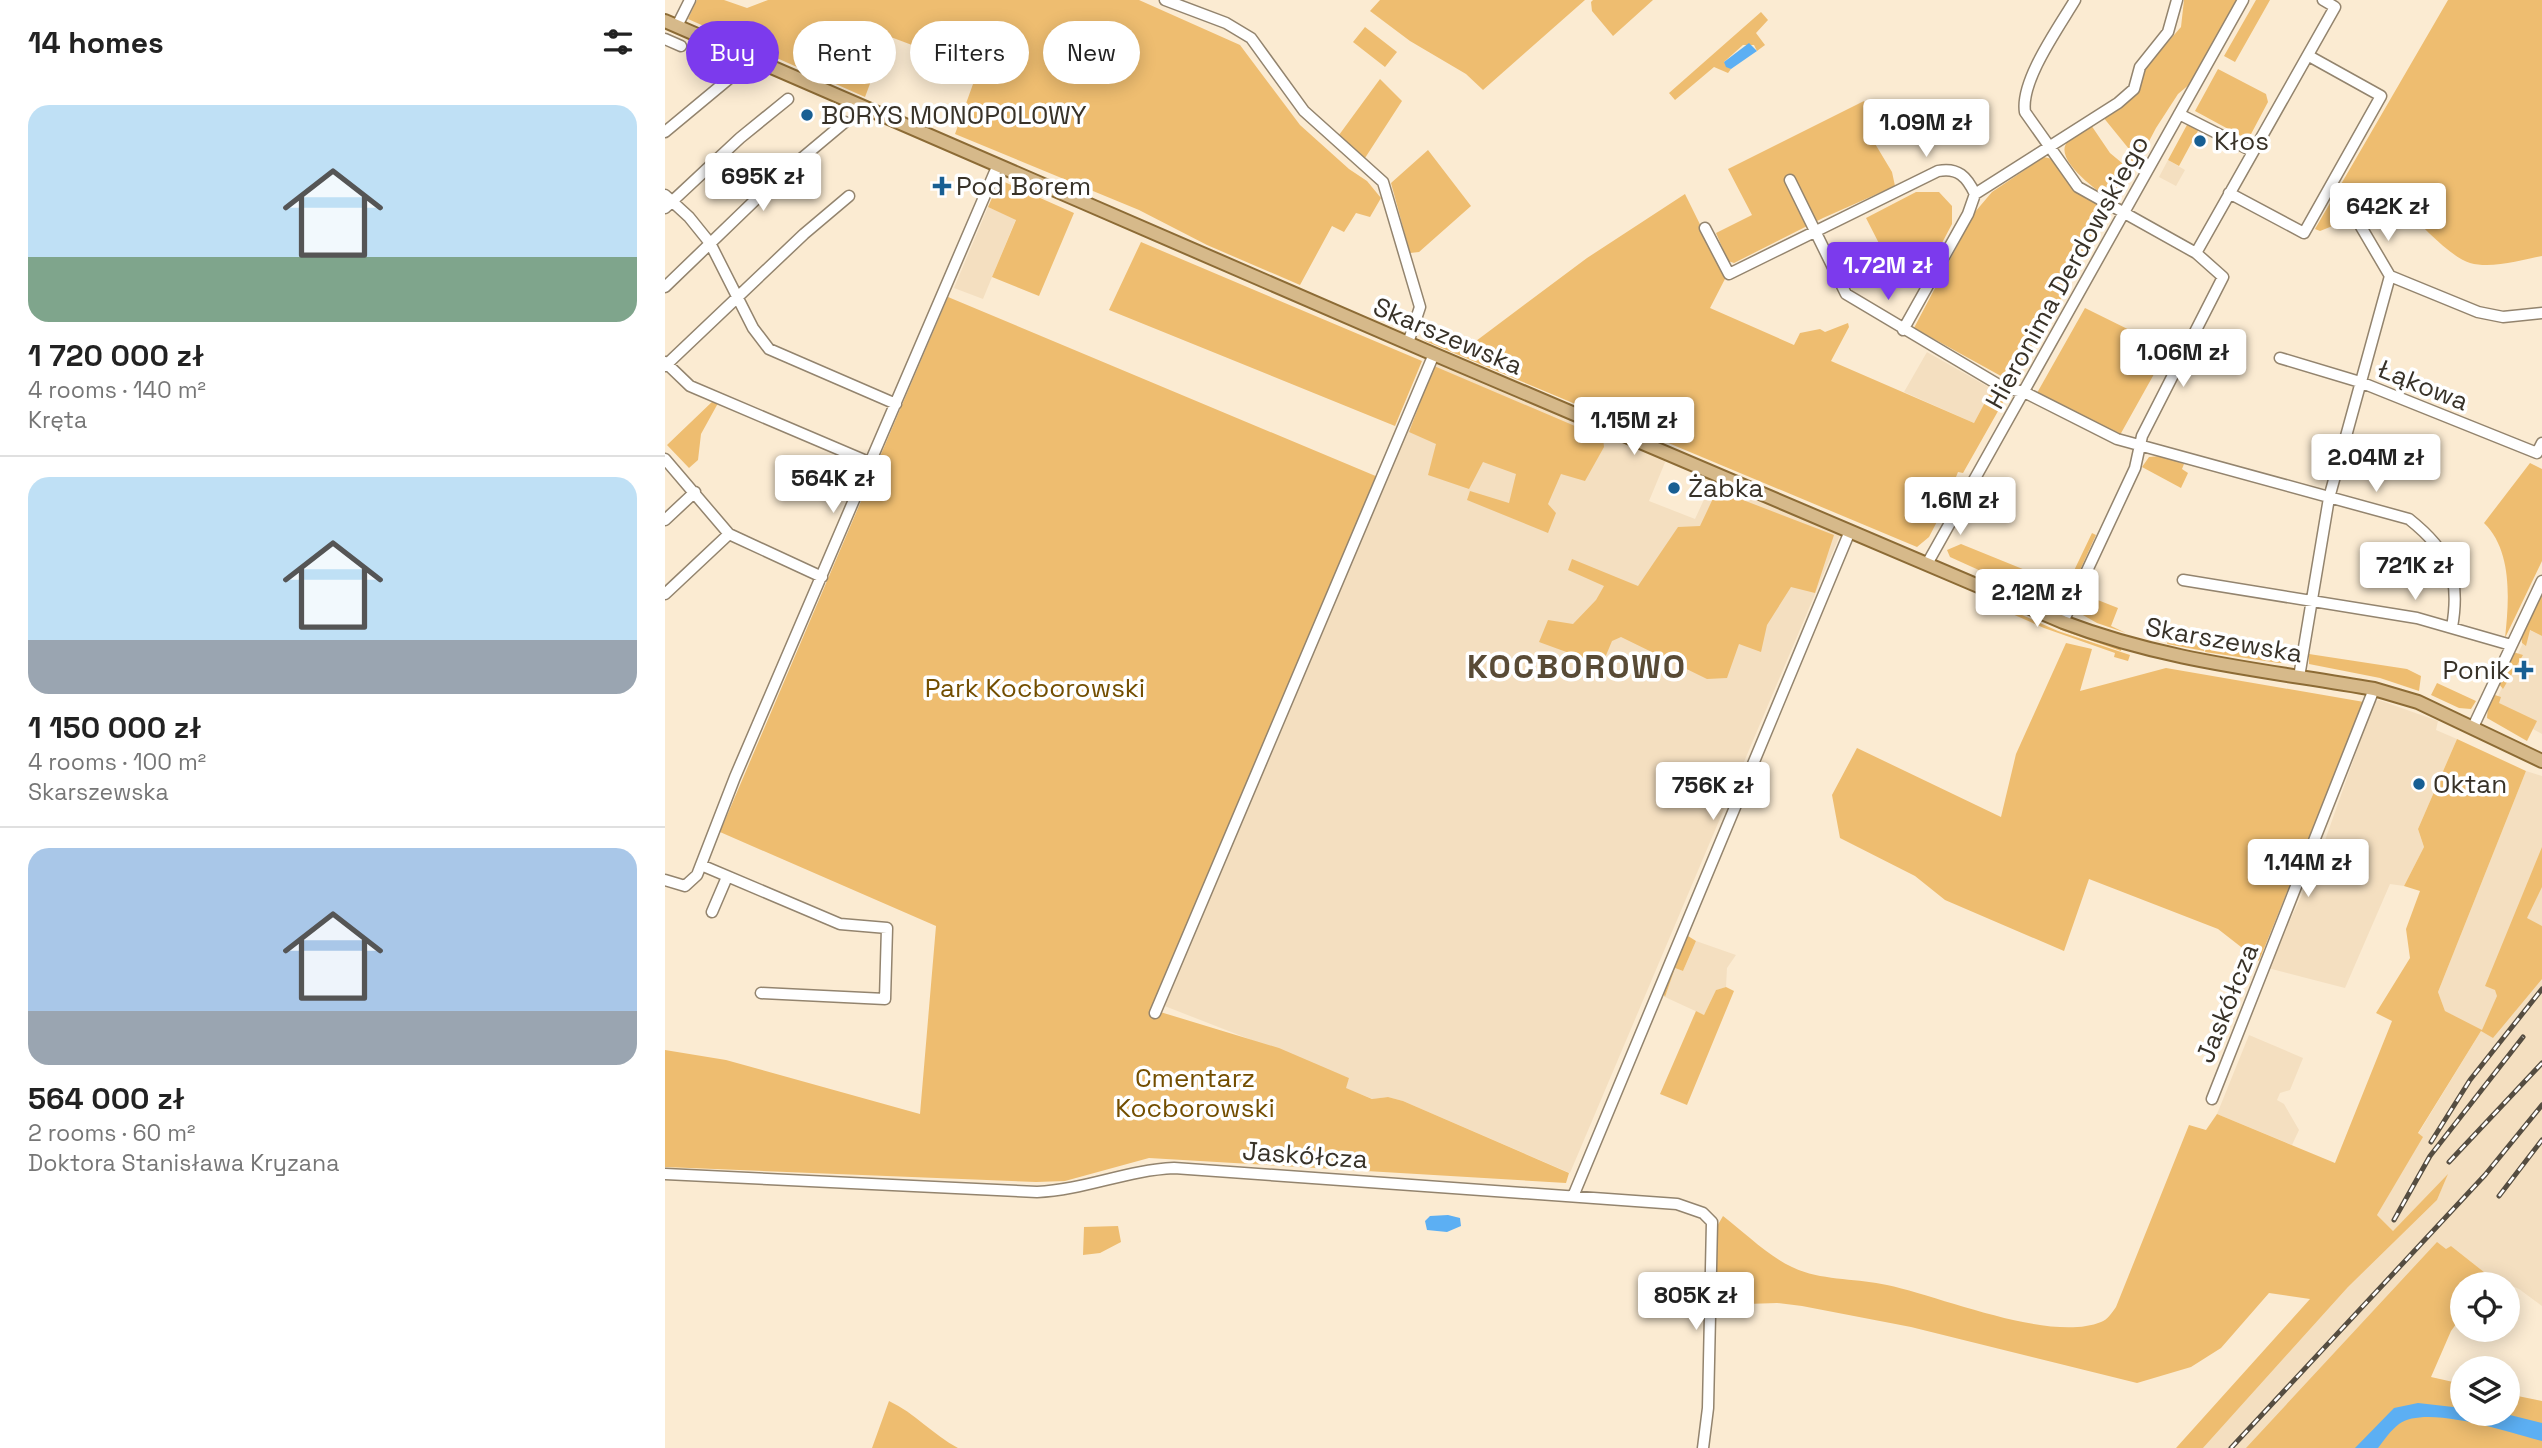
<!DOCTYPE html>
<meta charset="utf-8">
<style>
:root{--surface:#fff;--page:#f2f2f2;--text:#222;--muted:#767676;--line:#e0e0e0;--accent:#7c3aed}
body{margin:0;font-family:"Space Grotesk",sans-serif;background:var(--page);color:var(--text);height:100vh;display:flex;flex-direction:column;font-size:26px;white-space:nowrap}
*{box-sizing:border-box;margin:0}
p{font-size:23px;color:var(--muted)}
.icon{flex:none;width:38px;height:38px;fill:none;stroke:currentColor;stroke-width:2;stroke-linecap:round;stroke-linejoin:round}
.map{position:relative;flex:1;overflow:hidden}
.drawer{display:flex;flex-direction:column;background:var(--surface);width:665px}
.drawer>*{flex:none}
.hud{position:absolute;left:21px;top:21px;width:665px;height:63px;display:flex;gap:14px}
.buttons{position:absolute;left:1785px;top:1272px;display:grid;gap:14px}
.buttons a{display:grid;place-items:center;width:70px;height:70px;border-radius:50%;background:var(--surface);box-shadow:0 4px 18px #0003;font-size:35px}
.price{position:absolute;translate:-50% -60px;padding:0 16px;border-radius:7px;background:#fff;color:#222;font-size:23px;line-height:46px;filter:drop-shadow(0 2px 4px #0008)}
.price::after{content:'';position:absolute;left:50%;top:42px;width:21px;height:16px;margin-left:-10px;background:inherit;clip-path:polygon(0 0,100% 0,50% 100%)}
.price.on{background:var(--accent);color:#fff}
ul{padding:0;list-style:none}
li{display:grid;align-content:center;gap:14px;height:371px;padding:0 28px}
li+li{border-top:2px solid var(--line)}
li span{display:grid;place-items:center;height:217px;border-radius:21px;color:#555}
li>.icon{margin-inline-start:auto}
span .icon{width:126px;height:126px;fill:#fffc;stroke-width:1}
li b{font-size:30px}
h2{display:flex;justify-content:space-between;align-items:center;height:84px;padding:0 28px;font-size:30px}
.chip{padding:0 24px;border-radius:32px;background:var(--surface);box-shadow:0 4px 18px #0003;font-size:24px;line-height:63px}
.chip.on{background:var(--accent);color:#fff}
main{display:flex;flex:1;min-height:0}
.map>svg:first-child{display:block}
.built{fill:#f4dfc0}
.green{fill:#eebd70}
.water{fill:#5caff3}
.lines{fill:none;stroke-linecap:round;stroke-linejoin:round}
.minor-casing{stroke:#93846e;stroke-width:13}
.major-casing{stroke:#8c6b35;stroke-width:16}
.minor{stroke:#fff;stroke-width:10}
.major{stroke:#d6b98a;stroke-width:12}
.rail-casing{stroke:#554d41;stroke-width:5}
.rail{stroke:#fff;stroke-width:2.5;stroke-dasharray:8;stroke-linecap:butt}
.poi-dot{fill:#185f93;stroke:#fff;stroke-width:2.5}
.labels{text-anchor:middle;dominant-baseline:central;stroke-width:7;stroke-linejoin:round;paint-order:stroke}
.poi-label{font-size:26px;fill:#383228;stroke:#fff;text-anchor:start}
.street-label{font-size:26px;fill:#383228;stroke:#fff}
.park-label{font-size:26px;fill:#734e00;stroke:#fff}
.district-label{font-size:33px;font-weight:bold;letter-spacing:2px;fill:#594b36;stroke:#fff}
</style>
<main>
<section class="drawer">
<h2>14 homes<svg class="icon" aria-label="filters" viewBox="0 0 24 24"><path d="M4 7h16M4 17h16"/><circle cx="9" cy="7" r="2"/><circle cx="15" cy="17" r="2"/></svg></h2>
<ul>
<li><span style="background:linear-gradient(#bfe0f5 70%,#7fa58c 0)"><svg class="icon" aria-label="home" viewBox="0 0 24 24"><path d="M3 11l9-7 9 7M6 9v11h12V9"/></svg></span><div><b>1 720 000 zł</b><p>4 rooms · 140 m²</p><p>Kręta</p></div></li>
<li><span style="background:linear-gradient(#bfe0f5 75%,#9aa5b1 0)"><svg class="icon" aria-label="home" viewBox="0 0 24 24"><path d="M3 11l9-7 9 7M6 9v11h12V9"/></svg></span><div><b>1 150 000 zł</b><p>4 rooms · 100 m²</p><p>Skarszewska</p></div></li>
<li><span style="background:linear-gradient(#a9c7e8 75%,#9aa5b1 0)"><svg class="icon" aria-label="home" viewBox="0 0 24 24"><path d="M3 11l9-7 9 7M6 9v11h12V9"/></svg></span><div><b>564 000 zł</b><p>2 rooms · 60 m²</p><p>Doktora Stanisława Kryzana</p></div></li>
</ul>
</section>
<div class="map">
<svg width="1877" height="1448" viewBox="0 0 1877 1448">
<rect width="100%" height="100%" fill="#fbebd2"/>
<!-- built -->
<path class="built" d="M 1503,160 L 1520,170 L 1511,186 L 1494,177 Z
M 323,207 L 351,219 L 318,299 L 289,288 Z
M 1262,352 L 1327,389 L 1309,423 L 1239,392 Z
M 770,361 L 1001,460 L 984,501 L 1030,519 L 1048,480 L 1175,535 L 905,1173 L 738,1101 L 723,1097 L 708,1099 L 680,1088 L 684,1078 L 497,1005 Z
M 1864,630 L 1877,636 L 1877,734 L 1828,707 Z
M 1714,700 L 1773,721 L 1771,730 L 1792,739 L 1753,829 L 1759,847 L 1739,886 L 1725,884 L 1680,988 L 1603,968 L 1653,860 L 1709,702 Z
M 1861,771 L 1877,776 L 1877,1306 L 1854,1289 L 1824,1276 L 1786,1246 L 1589,1448 L 1538,1448 L 1683,1287 L 1772,1200 L 1782,1176 L 1728,1231 L 1712,1215 L 1757,1137 L 1753,1134 L 1816,1031 L 1780,1011 L 1773,992 Z
M 1031,941 L 1071,955 L 1062,968 L 1061,987 L 1051,990 L 1039,1015 L 1000,997 L 1010,968 L 1018,971 Z
M 1584,1035 L 1638,1058 L 1625,1090 L 1615,1093 L 1612,1100 L 1619,1104 L 1634,1130 L 1627,1145 L 1552,1114 Z"/>
<!-- green -->
<path class="green" d="M 32,0 L 59,0 L 82,8 L 103,0 L 474,0 L 575,45 L 635,125 L 684,169 L 702,181 L 716,198 L 705,217 L 691,213 L 679,232 L 667,226 L 635,285 L 542,245 L 474,210 L 290,134 L 312,73 L 280,61 L 266,44 L 259,41 L 255,48 L 223,36 L 200,97 L 23,19 Z
M 715,0 L 920,0 L 818,90 L 801,74 L 745,41 L 705,11 Z
M 928,0 L 988,0 L 948,36 L 927,11 L 926,2 Z
M 1519,0 L 1572,0 L 1526,83 L 1513,94 L 1491,128 L 1451,204 C 1437,194 1394,165 1400,146 C 1403,136 1418,130 1426,125 L 1445,153 L 1457,163 L 1464,149 L 1438,117 L 1469,94 L 1481,67 L 1516,27 Z
M 1591,0 L 1605,0 L 1570,62 L 1559,56 Z
M 1783,0 L 1877,0 L 1877,256 C 1855,260 1827,269 1805,263 C 1785,257 1757,225 1740,210 L 1731,209 L 1683,228 L 1680,221 L 1655,231 L 1650,229 Z
M 1096,12 L 1103,20 L 1091,33 L 1100,45 L 1092,51 L 1089,45 L 1078,45 L 1059,62 L 1066,69 L 1063,73 L 1049,67 L 1010,100 L 1004,93 Z
M 700,27 L 732,52 L 720,67 L 688,42 Z
M 1553,69 L 1601,94 L 1603,102 L 1585,136 L 1578,137 L 1530,111 Z
M 715,79 L 737,101 L 700,158 L 674,135 Z
M 1199,101 L 1212,129 L 1203,132 L 1227,172 L 1230,186 L 1158,218 L 1069,263 L 1063,261 L 1051,233 L 1087,215 L 1063,169 Z
M 1523,123 L 1534,129 L 1514,166 L 1503,160 Z
M 763,150 L 806,206 L 754,252 L 745,253 L 726,183 Z
M 1379,157 L 1387,159 L 1410,189 L 1442,211 L 1387,316 L 1345,381 L 1249,328 L 1310,212 L 1327,192 Z
M 335,180 L 409,213 L 374,296 L 327,277 L 351,220 L 323,207 Z
M 1251,192 L 1274,192 L 1287,206 L 1287,224 L 1258,279 L 1222,259 L 1201,218 Z
M 1020,194 L 1061,277 L 1045,308 L 1129,345 L 1135,333 L 1155,329 L 1160,332 L 1183,323 L 1184,327 L 1166,361 L 1309,423 L 1327,389 L 1341,397 L 1298,473 L 1293,472 L 1277,512 L 1264,537 L 1252,547 L 760,341 L 754,327 L 756,322 L 811,341 L 922,258 Z
M 476,242 L 757,361 L 730,426 L 444,310 Z
M 283,297 L 713,477 L 492,1011 L 614,1048 L 684,1078 L 681,1088 L 707,1099 L 723,1097 L 738,1101 L 904,1173 L 901,1183 L 484,1158 L 400,1181 L 371,1182 L 0,1167 L 0,1050 L 61,1060 L 255,1114 L 271,926 L 55,832 Z
M 1420,308 L 1503,349 L 1455,435 L 1372,393 Z
M 769,366 L 938,438 L 939,447 L 920,481 L 896,474 L 883,504 L 891,513 L 883,533 L 802,500 L 805,491 L 844,503 L 851,474 L 818,462 L 804,489 L 763,475 L 771,444 L 744,432 Z
M 49,400 L 53,402 L 52,405 L 36,434 L 33,460 L 24,468 L 2,445 Z
M 1496,456 L 1519,464 L 1517,469 L 1523,473 L 1516,488 L 1477,467 L 1484,457 Z
M 1865,463 L 1877,469 L 1877,561 L 1840,638 C 1844,602 1848,551 1819,523 Z
M 1052,490 L 1169,535 L 1150,593 L 1126,587 L 1102,625 L 1096,652 L 1074,644 L 1062,678 L 1042,679 L 956,637 L 947,641 L 937,665 L 874,642 L 883,620 L 908,624 L 931,600 L 939,586 L 903,570 L 907,559 L 973,586 L 1013,527 L 1035,526 Z
M 1427,533 L 1431,535 L 1399,605 L 1394,608 L 1377,601 L 1379,597 L 1394,602 Z
M 1296,544 L 1365,572 L 1358,590 L 1285,557 L 1282,550 Z
M 1305,587 L 1456,648 L 1456,651 L 1399,631 Z
M 1877,592 L 1877,636 L 1865,630 L 1861,646 L 1857,643 L 1856,634 Z
M 1415,593 L 1453,608 L 1446,626 L 1461,633 L 1432,623 L 1409,610 Z
M 1314,596 L 1393,631 L 1465,655 L 1463,661 L 1449,657 L 1450,653 L 1379,628 L 1313,599 Z
M 1505,635 L 1540,641 L 1539,651 L 1502,644 Z
M 1542,641 L 1628,652 L 1629,658 L 1624,663 L 1614,663 L 1540,652 Z
M 1401,643 L 1427,649 L 1415,691 L 1501,668 L 1699,702 L 1594,961 L 1553,929 L 1424,879 L 1399,951 L 1280,900 L 1250,876 L 1175,838 L 1167,795 L 1192,748 L 1336,817 L 1351,754 Z
M 1848,652 L 1858,655 L 1838,689 L 1834,684 Z
M 1644,654 L 1742,669 L 1756,676 L 1754,691 L 1715,678 L 1644,664 Z
M 1772,683 L 1811,701 L 1806,709 L 1794,708 L 1766,695 Z
M 1830,695 L 1836,697 L 1834,703 L 1872,721 L 1862,741 L 1822,718 L 1823,705 Z
M 1792,739 L 1861,771 L 1773,992 L 1780,1011 L 1817,1030 L 1832,996 L 1830,990 L 1820,986 L 1877,847 L 1877,887 L 1862,918 L 1877,926 L 1877,979 L 1828,1038 L 1816,1031 L 1753,1133 L 1758,1137 L 1712,1215 L 1728,1231 L 1783,1174 L 1772,1200 L 1683,1287 L 1538,1448 L 1511,1448 L 1645,1299 L 1604,1293 L 1556,1348 L 1526,1367 L 1472,1383 L 1246,1327 L 1137,1306 L 1112,1303 L 1051,1305 L 1051,1228 L 1058,1216 C 1080,1233 1102,1255 1127,1267 C 1155,1281 1192,1278 1222,1285 C 1275,1296 1385,1343 1436,1322 C 1442,1320 1447,1313 1451,1307 L 1524,1125 L 1541,1130 L 1552,1114 L 1670,1163 L 1727,1021 L 1711,1013 L 1745,958 L 1741,929 L 1755,891 L 1739,886 L 1759,847 L 1753,829 Z
M 1023,936 L 1031,941 L 1018,971 L 1010,968 L 1000,997 L 997,991 Z
M 1061,987 L 1069,991 L 1022,1105 L 995,1094 L 1031,1011 L 1039,1015 L 1051,990 Z
M 453,1226 L 456,1242 L 435,1253 L 418,1255 L 419,1227 Z
M 1772,1242 L 1781,1249 L 1786,1246 L 1824,1276 L 1820,1284 L 1797,1284 L 1797,1316 L 1786,1331 L 1766,1377 L 1797,1384 L 1797,1414 L 1843,1414 L 1843,1394 L 1877,1401 L 1877,1448 L 1581,1448 Z
M 224,1401 C 250,1413 268,1435 293,1448 L 207,1448 Z"/>
<!-- water -->
<path class="water" d="M 1084,43 L 1092,51 L 1066,69 L 1061,67 L 1059,62 Z
M 783,1215 L 795,1218 L 796,1226 L 782,1232 L 762,1230 L 760,1221 L 765,1216 Z
M 1753,1403 L 1797,1408 L 1797,1414 L 1841,1414 L 1877,1423 L 1877,1441 C 1845,1433 1762,1404 1734,1424 C 1726,1430 1719,1440 1713,1448 L 1690,1448 L 1729,1408 Z"/>
<g class="lines">
<!-- minor casing -->
<g class="minor-casing">
<path id="minor" d="M 500,0 L 561,23 L 586,38 L 639,111 L 718,182 L 755,307 L 743,343
M 12,26 L 25,0
M 0,39 L 16,46
M 1514,114 L 1587,151
M 0,132 L 71,73
M 1125,180 L 1181,294 L 1339,388 L 1359,392 L 1452,439 L 1744,519 C 1784,551 1796,576 1787,627
M 1564,193 L 1639,233 L 1716,96 L 1644,56
M 1310,194 L 1453,103 L 1469,89 L 1475,67 L 1503,32 L 1512,0
M 0,195 L 24,217 L 45,243 L 88,328 L 104,349 L 231,404
M 0,208 L 75,138 L 123,99
M 1695,225 L 1725,276 L 1813,312 L 1838,317 L 1877,313
M 1040,228 L 1064,274 L 1273,171 C 1293,167 1302,177 1310,194 L 1303,214 L 1238,330
M 1531,253 L 1670,7 L 1658,0
M 0,287 L 112,179 L 180,122
M 1615,358 L 1695,382 L 1872,453 L 1877,443
M 0,362 L 25,386 L 206,463
M 0,366 L 139,234 L 184,196
M 0,459 L 64,534
M 0,520 L 30,492
M 1262,564 L 1578,0
M 1518,580 L 1752,618 L 1846,645
M 0,594 L 64,534 L 157,577
M 1398,622 L 1470,468 L 1477,436 L 1558,277 L 1531,253 L 1413,187 L 1360,112 C 1355,81 1394,27 1410,0
M 1634,677 L 1664,498 L 1725,276
M 1808,727 L 1877,581
M 36,865 L 175,924 L 222,928 L 220,999 L 96,993
M 0,880 L 20,886 L 32,875 L 70,777 L 332,167
M 47,912 L 62,877
M 490,1013 L 769,354
M 1547,1099 L 1709,689
M 0,1174 L 372,1192 C 419,1190 462,1170 509,1168 L 1012,1204 L 1038,1213 L 1047,1222 L 1043,1408 L 1038,1448
M 909,1194 L 1185,531"/>
</g>
<!-- major casing -->
<g class="major-casing">
<path id="major" d="M 0,21 L 759,350 L 1398,622 C 1503,662 1600,670 1709,689 L 1753,702 L 1877,761"/>
</g>
<!-- minor -->
<use href="#minor" class="minor"/>
<!-- major -->
<use href="#major" class="major"/>
<!-- rail casing -->
<g class="rail-casing">
<path id="rail" d="M 1766,1142 L 1805,1080 L 1877,989
M 1784,1162 L 1877,1063
M 1834,1196 L 1877,1140
M 1729,1220 L 1765,1156 L 1858,1037
M 1566,1448 L 1820,1175 L 1877,1105"/>
</g>
<!-- rail -->
<use href="#rail" class="rail"/>
</g>
<!-- markers -->
<g class="poi-dot">
<circle cx="142" cy="115" r="7"/>
<circle cx="1535" cy="141" r="7"/>
<path d="M273.5 175.5h7v7h7v7h-7v7h-7v-7h-7v-7h7z"/>
<circle cx="1009" cy="488" r="7"/>
<path d="M1855.5 659.5h7v7h7v7h-7v7h-7v-7h-7v-7h7z"/>
<circle cx="1754" cy="784" r="7"/>
</g>
<g class="labels">
<!-- poi labels -->
<g class="poi-label">
<text x="156" y="115">BORYS MONOPOLOWY</text>
<text x="1549" y="141">Kłos</text>
<text x="291" y="186">Pod Borem</text>
<text x="1023" y="488">Żabka</text>
<text x="1845" y="670" text-anchor="end">Ponik</text>
<text x="1768" y="784">Oktan</text>
</g>
<!-- street labels -->
<g class="street-label">
<text transform="translate(1402 272) rotate(-61)">Hieronima Derdowskiego</text>
<text transform="translate(783 336) rotate(23)">Skarszewska</text>
<text transform="translate(1758 385) rotate(22)">Łąkowa</text>
<text transform="translate(1559 640) rotate(10)">Skarszewska</text>
<text transform="translate(1562 1003) rotate(-68)">Jaskółcza</text>
<text transform="translate(640 1155) rotate(4)">Jaskółcza</text>
</g>
<!-- park labels -->
<g class="park-label">
<text x="370" y="688">Park Kocborowski</text>
<text x="530" y="1078">Cmentarz<tspan x="530" dy="30">Kocborowski</tspan></text>
</g>
<!-- district labels -->
<g class="district-label">
<text x="912" y="667">KOCBOROWO</text>
</g>
</g>
</svg>
<div class="buttons">
<a><svg class="icon" aria-label="locate" viewBox="0 0 24 24"><circle cx="12" cy="12" r="6"/><path d="M12 2v4M12 18v4M2 12h4M18 12h4"/></svg></a>
<a><svg class="icon" aria-label="layers" viewBox="0 0 24 24"><path d="M12 4l9 5-9 5-9-5zM3 14l9 5 9-5"/></svg></a>
</div>
<b class="price" style="left:1261px;top:159px">1.09M zł</b>
<b class="price" style="left:98px;top:213px">695K zł</b>
<b class="price" style="left:1723px;top:243px">642K zł</b>
<b class="price on" style="left:1223px;top:302px">1.72M zł</b>
<b class="price" style="left:1518px;top:389px">1.06M zł</b>
<b class="price" style="left:969px;top:457px">1.15M zł</b>
<b class="price" style="left:1711px;top:494px">2.04M zł</b>
<b class="price" style="left:168px;top:515px">564K zł</b>
<b class="price" style="left:1295px;top:537px">1.6M zł</b>
<b class="price" style="left:1750px;top:602px">721K zł</b>
<b class="price" style="left:1372px;top:629px">2.12M zł</b>
<b class="price" style="left:1048px;top:822px">756K zł</b>
<b class="price" style="left:1643px;top:899px">1.14M zł</b>
<b class="price" style="left:1031px;top:1332px">805K zł</b>
<div class="hud">
<a class="chip on">Buy</a>
<a class="chip">Rent</a>
<a class="chip">Filters</a>
<a class="chip">New</a>
</div>
</div>
</main>
